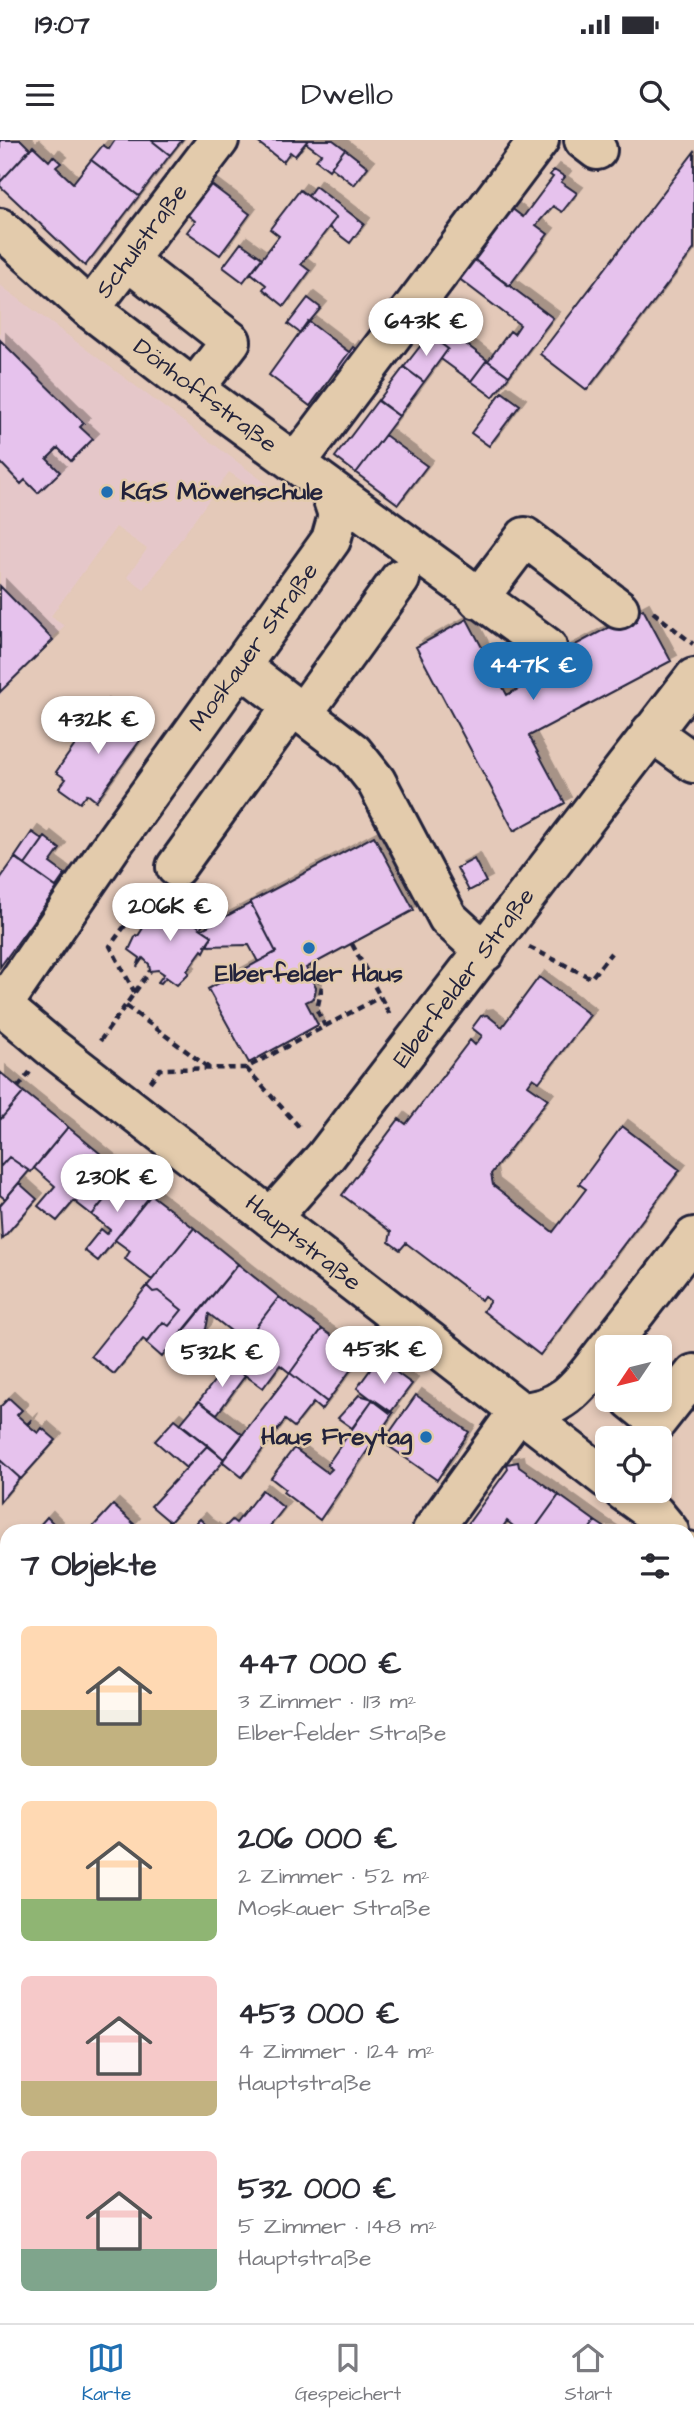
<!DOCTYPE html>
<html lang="de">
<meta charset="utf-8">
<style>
:root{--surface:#fff;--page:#f2f2f3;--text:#2b2b33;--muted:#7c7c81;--line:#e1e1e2;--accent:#1f6fb2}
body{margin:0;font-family:"Architects Daughter",sans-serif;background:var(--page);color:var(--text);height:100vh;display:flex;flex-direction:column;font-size:26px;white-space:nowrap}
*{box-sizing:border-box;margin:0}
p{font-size:23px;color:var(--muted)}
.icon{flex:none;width:38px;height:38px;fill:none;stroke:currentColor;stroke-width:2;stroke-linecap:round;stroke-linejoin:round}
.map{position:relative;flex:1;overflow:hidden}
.side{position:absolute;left:0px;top:1384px;width:695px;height:800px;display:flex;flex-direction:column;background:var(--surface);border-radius:21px 21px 0 0;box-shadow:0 4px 10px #0003}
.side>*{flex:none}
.needle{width:46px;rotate:235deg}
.buttons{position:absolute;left:595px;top:1195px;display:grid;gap:14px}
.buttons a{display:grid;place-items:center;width:77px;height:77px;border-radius:10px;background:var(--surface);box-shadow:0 4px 10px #0003;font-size:35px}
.price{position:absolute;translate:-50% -60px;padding:0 16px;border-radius:24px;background:#fff;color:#222;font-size:23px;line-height:46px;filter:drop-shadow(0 2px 4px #0008)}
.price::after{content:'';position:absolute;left:50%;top:42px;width:21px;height:16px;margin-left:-10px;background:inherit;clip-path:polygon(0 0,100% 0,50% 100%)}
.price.selected{background:var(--accent);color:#fff}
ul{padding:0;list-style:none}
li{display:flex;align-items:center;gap:21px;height:175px;padding:0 21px}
li span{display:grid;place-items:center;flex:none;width:196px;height:140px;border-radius:10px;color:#555}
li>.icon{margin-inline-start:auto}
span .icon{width:84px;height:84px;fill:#fffc;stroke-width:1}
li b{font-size:30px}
h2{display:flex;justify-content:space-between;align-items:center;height:84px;padding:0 21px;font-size:30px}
.status{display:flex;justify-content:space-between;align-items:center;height:49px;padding:0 35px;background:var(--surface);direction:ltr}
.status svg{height:19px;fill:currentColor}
header{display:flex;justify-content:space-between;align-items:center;height:91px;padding:0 21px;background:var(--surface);font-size:32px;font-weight:600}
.tab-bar{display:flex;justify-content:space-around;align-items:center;height:98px;border-top:2px solid var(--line);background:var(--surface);font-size:19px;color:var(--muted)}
.tab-bar a{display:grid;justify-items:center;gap:4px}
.tab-bar .selected{color:var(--accent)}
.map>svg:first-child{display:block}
.built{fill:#e5c7c9}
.building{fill:#e6c2ed;stroke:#22223b;stroke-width:2;filter:url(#shadow)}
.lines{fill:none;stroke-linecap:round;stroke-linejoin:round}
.minor-casing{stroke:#22223b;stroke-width:44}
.path{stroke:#22223b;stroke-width:4.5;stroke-dasharray:7 5;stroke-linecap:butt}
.minor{stroke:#e3cbac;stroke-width:38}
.poi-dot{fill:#1f6fb2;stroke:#e3cbac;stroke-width:2.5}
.labels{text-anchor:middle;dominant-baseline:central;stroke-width:5;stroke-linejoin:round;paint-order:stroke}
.street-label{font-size:24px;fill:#22223b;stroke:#e3cbac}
.poi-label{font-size:24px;font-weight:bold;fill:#22223b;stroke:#e3cbac;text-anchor:start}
</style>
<div class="status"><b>19:07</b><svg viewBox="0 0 49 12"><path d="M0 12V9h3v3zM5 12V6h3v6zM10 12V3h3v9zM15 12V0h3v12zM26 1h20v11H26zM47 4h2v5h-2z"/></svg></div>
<header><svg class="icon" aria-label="menu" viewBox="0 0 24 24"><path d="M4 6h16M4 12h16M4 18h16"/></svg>Dwello<svg class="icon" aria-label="search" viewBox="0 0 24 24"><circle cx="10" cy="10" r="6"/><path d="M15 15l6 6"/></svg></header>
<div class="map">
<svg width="694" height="2183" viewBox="0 0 694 2183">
<defs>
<filter id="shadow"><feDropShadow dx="6" dy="-6" stdDeviation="0" flood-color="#0004"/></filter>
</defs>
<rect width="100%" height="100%" fill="#e4c9b9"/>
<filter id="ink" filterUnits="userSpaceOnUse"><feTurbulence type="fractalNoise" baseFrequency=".0143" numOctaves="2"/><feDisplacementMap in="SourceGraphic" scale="14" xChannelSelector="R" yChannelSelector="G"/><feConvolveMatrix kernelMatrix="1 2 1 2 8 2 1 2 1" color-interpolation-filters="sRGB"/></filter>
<g filter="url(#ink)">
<!-- built -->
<path class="built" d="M 0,145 L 271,347 L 265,357 L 229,332 L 144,450 L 127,437 L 147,409 L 116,387 L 51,476 L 64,486 L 0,555 Z"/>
<!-- building -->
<path class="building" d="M 0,0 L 21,0 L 30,9 L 0,42 Z
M 115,0 L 151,0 L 170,15 L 139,56 L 91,20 L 103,5 L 109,9 Z
M 151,0 L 182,0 L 170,15 Z
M 255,0 L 308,0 L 295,16 L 290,12 L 283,22 Z
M 308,0 L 333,0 L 345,9 L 329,30 L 316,20 L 321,14 L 306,3 Z
M 33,6 L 49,21 L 53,16 L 61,23 L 56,27 L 73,43 L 91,20 L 139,56 L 85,126 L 0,46 L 0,42 Z
M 345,9 L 368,27 L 354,45 L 331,27 Z
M 694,12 L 694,109 L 587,250 L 540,214 Z
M 554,30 L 565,37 L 561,42 L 577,53 L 562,72 L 553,66 L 536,85 L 548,94 L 509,146 L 471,117 L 511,68 L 523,77 L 553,37 L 550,35 Z
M 209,43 L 250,74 L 220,115 L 187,92 L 195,81 L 185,73 Z
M 315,46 L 364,84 L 350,103 L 329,87 L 336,78 L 308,56 Z
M 300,50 L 336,78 L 301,124 L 310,131 L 284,166 L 263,149 L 266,145 L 251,133 L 279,96 L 270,89 Z
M 241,103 L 262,118 L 243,142 L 223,127 Z
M 471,117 L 553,178 L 509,236 L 488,221 L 510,191 L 514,194 L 520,185 L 449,131 Z
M 308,158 L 321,168 L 300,193 L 288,184 Z
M 425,161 L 454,182 L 459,174 L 469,182 L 458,198 L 487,220 L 471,241 L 441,219 L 448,209 L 410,180 Z
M 308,181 L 349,212 L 353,207 L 310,266 L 269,235 Z
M 429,195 L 448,209 L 424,242 L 404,227 Z
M 0,200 L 84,283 L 80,287 L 93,299 L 71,321 L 58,308 L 47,319 L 60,332 L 38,353 L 25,340 L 21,344 L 0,322 Z
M 353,207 L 365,216 L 348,238 L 337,229 Z
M 487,220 L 509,236 L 493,257 L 471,241 Z
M 404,227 L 424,242 L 399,276 L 378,261 Z
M 502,252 L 520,265 L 489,306 L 471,293 Z
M 378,260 L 399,276 L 356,333 L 335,317 Z
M 385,295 L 427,326 L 398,364 L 356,333 Z
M 0,446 L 53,500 L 0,552 Z
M 643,469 L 671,521 L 529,596 L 565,663 L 514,691 L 416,507 L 467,479 L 507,555 L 522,547 L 517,536 Z
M 103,565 L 144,595 L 96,661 L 87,654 L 80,663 L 59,648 L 66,639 L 56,632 Z
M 32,692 L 43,700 L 25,725 L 15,717 Z
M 374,696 L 414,770 L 306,828 L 316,848 L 314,858 L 306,862 L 318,885 L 249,923 L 208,849 L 276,812 L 250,762 Z
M 45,697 L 60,709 L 50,723 L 65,734 L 56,747 L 25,725 Z
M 15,718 L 57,748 L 0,827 L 0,739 Z
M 474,719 L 486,742 L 469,751 L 457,728 Z
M 163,761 L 175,770 L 178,765 L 180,766 L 177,771 L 198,786 L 201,781 L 204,783 L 200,788 L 212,796 L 204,812 L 202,810 L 187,831 L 189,833 L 177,845 L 166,837 L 161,843 L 158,842 L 164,834 L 158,830 L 150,831 L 149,824 L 143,818 L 137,827 L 140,818 L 129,810 L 136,795 L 138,796 L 153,772 L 155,773 Z
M 251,763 L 276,812 L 258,822 L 249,805 L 205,806 L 212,796 L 202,789 Z
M 539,837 L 590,875 L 539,942 L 533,938 L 528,945 L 548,959 L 491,1034 L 493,1045 L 553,1092 L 586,1049 L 579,1044 L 622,986 L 680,1030 L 540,1215 L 483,1171 L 490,1161 L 484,1156 L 481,1160 L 406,1103 L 400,1110 L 389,1102 L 391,1092 L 342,1055 L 399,979 L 406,984 L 470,900 L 475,905 L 482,896 L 472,888 L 481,876 L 487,875 L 502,887 Z
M 0,932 L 24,952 L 0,980 Z
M 24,952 L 68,987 L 31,1032 L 9,1017 L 0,1027 L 0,980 Z
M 68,987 L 125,1034 L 92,1075 L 74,1061 L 57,1081 L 38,1066 L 55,1046 L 34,1028 Z
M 9,1017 L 29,1031 L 5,1059 L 0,1055 L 0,1027 Z
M 125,1034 L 151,1055 L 98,1121 L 84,1110 L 101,1089 L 107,1094 L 110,1090 L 92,1075 Z
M 19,1043 L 37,1059 L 2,1099 L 0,1065 Z
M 151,1055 L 194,1088 L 152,1140 L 125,1119 L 130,1111 L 115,1100 Z
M 194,1088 L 238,1124 L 162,1217 L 146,1203 L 163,1182 L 169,1186 L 182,1170 L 158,1151 L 153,1152 L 147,1146 Z
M 238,1124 L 279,1157 L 228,1223 L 212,1211 L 221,1200 L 236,1195 L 209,1174 L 206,1189 L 196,1201 L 184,1191 Z
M 147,1146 L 153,1152 L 158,1151 L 182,1170 L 169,1186 L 163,1182 L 147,1202 L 143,1199 L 114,1234 L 91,1216 Z
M 279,1157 L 322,1189 L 290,1233 L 280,1225 L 263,1248 L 228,1223 Z
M 322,1189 L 361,1216 L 327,1262 L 290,1233 Z
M 212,1211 L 227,1223 L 219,1234 L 204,1222 Z
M 378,1219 L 412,1244 L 390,1273 L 357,1248 Z
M 228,1223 L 245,1236 L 217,1274 L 199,1261 Z
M 290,1233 L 327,1262 L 321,1270 L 313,1263 L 294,1287 L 285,1280 L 242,1337 L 222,1321 Z
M 359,1255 L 373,1259 L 352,1288 L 338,1278 Z
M 416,1255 L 469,1292 L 437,1340 L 383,1302 Z
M 9,1258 L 22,1270 L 17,1275 L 27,1284 L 32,1279 L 28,1285 L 38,1293 L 42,1288 L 56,1300 L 21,1339 L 0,1320 L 0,1267 Z
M 373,1259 L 393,1273 L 320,1380 L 283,1352 L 285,1349 L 271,1338 L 294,1308 L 328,1333 L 332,1329 L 327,1325 Z
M 199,1261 L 243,1295 L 224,1319 L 180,1284 Z
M 175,1279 L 208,1305 L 186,1328 L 155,1301 Z
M 208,1305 L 224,1319 L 223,1322 L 170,1382 L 151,1366 Z
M 0,1320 L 20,1338 L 0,1362 Z
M 518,1322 L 519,1327 L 559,1355 L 533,1391 L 510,1391 L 513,1386 L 507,1381 L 500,1391 L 475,1391 L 467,1385 L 508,1329 L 507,1324 Z
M 262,1350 L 284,1368 L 266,1391 L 221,1391 L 232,1380 L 236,1383 Z
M 559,1355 L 595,1381 L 588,1391 L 533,1391 Z
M 113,1365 L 134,1384 L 127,1391 L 89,1391 Z
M 47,1377 L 57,1387 L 54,1391 L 45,1391 L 39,1386 Z
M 200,1379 L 206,1385 L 215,1391 L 188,1391 Z
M 595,1381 L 610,1391 L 588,1391 Z
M 3,1426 L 7,1430 L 6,1444 L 0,1438 Z
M 688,1445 L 694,1450 L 694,1507 L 688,1517 Z
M 7,1480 L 7,1521 L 4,1524 L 0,1520 L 0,1488 Z
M 688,1602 L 694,1605 L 694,1651 L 688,1658 Z
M 694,1651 L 694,1710 L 688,1705 L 688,1658 Z
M 0,1665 L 7,1672 L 7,1722 L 0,1729 Z
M 7,1722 L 7,1744 L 0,1738 L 0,1729 Z
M 694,1735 L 694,1800 L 688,1794 L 688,1742 Z
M 0,1814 L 7,1821 L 7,1939 L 0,1949 Z
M 688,1928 L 694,1932 L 694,1964 L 688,1961 Z
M 694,1983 L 694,2183 L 668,2183 L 663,2179 L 660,2183 L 550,2183 L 543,2177 L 688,2177 L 688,1994 Z
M 6,2020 L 7,2021 L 7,2099 L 0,2094 L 0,2029 Z
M 0,2094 L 7,2099 L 7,2117 L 1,2125 Z
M 259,2177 L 294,2177 L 289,2183 L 265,2183 Z
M 320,2177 L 397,2177 L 397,2182 L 326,2183 Z"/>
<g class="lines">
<!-- minor casing -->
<g class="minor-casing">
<path id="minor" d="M 584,0 L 597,10
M 0,88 L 90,169 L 194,249 L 547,507
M 141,131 L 231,201 L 194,249
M 90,169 L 219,0
M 296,323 L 539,0
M 478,459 L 525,397 L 619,469
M 240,526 L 353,612 L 376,641 L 448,778 L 485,812
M 303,573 L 400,439
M 651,592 L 694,623
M 176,727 L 293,565
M 0,864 L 51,907 L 607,1339
M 2,866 L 110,708 L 331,400 L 338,375 L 329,348
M 271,1078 L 326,1016 L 694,538
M 608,1208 L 694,1097
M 631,1260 L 657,1281 L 694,1234
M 518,1272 C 565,1271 581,1243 607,1209
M 623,1351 L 655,1374 L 669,1391
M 432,1391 L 518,1272
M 688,1411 L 694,1416
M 0,1777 L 7,1783
M 688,1863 L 694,1856
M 0,1990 L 7,1981
M 455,2177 L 466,2183
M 422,2183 L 426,2177"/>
</g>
<!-- path -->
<path class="path" d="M 653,472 L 693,504
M 352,804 L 391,877
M 529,807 L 591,838 L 611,813
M 312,825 L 322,846 L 317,870 L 325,886
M 135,853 L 110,806 L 151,750
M 126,866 L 209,928
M 100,901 L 150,831
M 246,928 L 302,990
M 150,942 L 160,929 L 246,928 L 380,857
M 18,947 L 30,932"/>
<!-- minor -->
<use href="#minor" class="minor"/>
</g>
</g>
<!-- markers -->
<g class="poi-dot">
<circle cx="107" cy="352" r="7"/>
<circle cx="309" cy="808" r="7"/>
<circle cx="426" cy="1297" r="7"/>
</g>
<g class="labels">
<!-- street labels -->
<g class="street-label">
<text transform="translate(142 101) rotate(-53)">Schulstraße</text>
<text transform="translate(205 256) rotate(37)">Dönhoffstraße</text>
<text transform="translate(254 507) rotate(-54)">Moskauer Straße</text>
<text transform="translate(464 838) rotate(-53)">Elberfelder Straße</text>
<text transform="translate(303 1103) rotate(38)">Hauptstraße</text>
</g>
<!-- poi labels -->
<g class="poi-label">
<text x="121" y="352">KGS Möwenschule</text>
<text x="309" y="834" text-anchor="middle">Elberfelder Haus</text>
<text x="412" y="1297" text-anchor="end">Haus Freytag</text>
</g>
</g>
</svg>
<div class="buttons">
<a><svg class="needle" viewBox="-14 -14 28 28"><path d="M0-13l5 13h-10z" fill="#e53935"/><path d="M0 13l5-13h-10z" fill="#7c7c81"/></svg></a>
<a><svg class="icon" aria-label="locate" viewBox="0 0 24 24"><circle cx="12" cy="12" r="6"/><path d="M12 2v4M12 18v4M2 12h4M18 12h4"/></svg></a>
</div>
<b class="price" style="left:426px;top:218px">643K €</b>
<b class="price selected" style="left:533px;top:562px">447K €</b>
<b class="price" style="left:98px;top:616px">432K €</b>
<b class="price" style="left:170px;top:803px">206K €</b>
<b class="price" style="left:117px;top:1074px">230K €</b>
<b class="price" style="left:384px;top:1246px">453K €</b>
<b class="price" style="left:222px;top:1249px">532K €</b>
<section class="side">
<h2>7 Objekte<svg class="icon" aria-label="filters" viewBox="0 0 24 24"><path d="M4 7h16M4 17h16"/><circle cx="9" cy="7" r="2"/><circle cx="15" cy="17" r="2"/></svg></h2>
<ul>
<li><span style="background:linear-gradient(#ffd9b3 60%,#c2b280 0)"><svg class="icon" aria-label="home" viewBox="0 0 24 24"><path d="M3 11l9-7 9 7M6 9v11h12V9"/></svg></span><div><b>447 000 €</b><p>3 Zimmer · 113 m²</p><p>Elberfelder Straße</p></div></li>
<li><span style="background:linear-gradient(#ffd9b3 70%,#8fb573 0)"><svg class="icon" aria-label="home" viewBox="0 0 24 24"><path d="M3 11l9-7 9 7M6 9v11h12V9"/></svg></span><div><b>206 000 €</b><p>2 Zimmer · 52 m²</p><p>Moskauer Straße</p></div></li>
<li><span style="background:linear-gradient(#f6c9c9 75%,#c2b280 0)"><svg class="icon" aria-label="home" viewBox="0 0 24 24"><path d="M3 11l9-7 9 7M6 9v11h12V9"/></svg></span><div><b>453 000 €</b><p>4 Zimmer · 124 m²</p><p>Hauptstraße</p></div></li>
<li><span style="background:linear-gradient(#f6c9c9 70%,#7fa58c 0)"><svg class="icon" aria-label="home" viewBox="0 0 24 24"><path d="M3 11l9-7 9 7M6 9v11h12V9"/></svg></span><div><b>532 000 €</b><p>5 Zimmer · 148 m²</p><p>Hauptstraße</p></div></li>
</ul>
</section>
</div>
<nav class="tab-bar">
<a class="selected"><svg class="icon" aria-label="map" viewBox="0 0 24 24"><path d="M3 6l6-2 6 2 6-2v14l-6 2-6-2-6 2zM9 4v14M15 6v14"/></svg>Karte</a>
<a><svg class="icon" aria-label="saved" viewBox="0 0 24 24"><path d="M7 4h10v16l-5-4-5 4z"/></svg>Gespeichert</a>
<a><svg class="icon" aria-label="home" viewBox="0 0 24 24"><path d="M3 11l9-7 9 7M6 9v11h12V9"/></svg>Start</a>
</nav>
